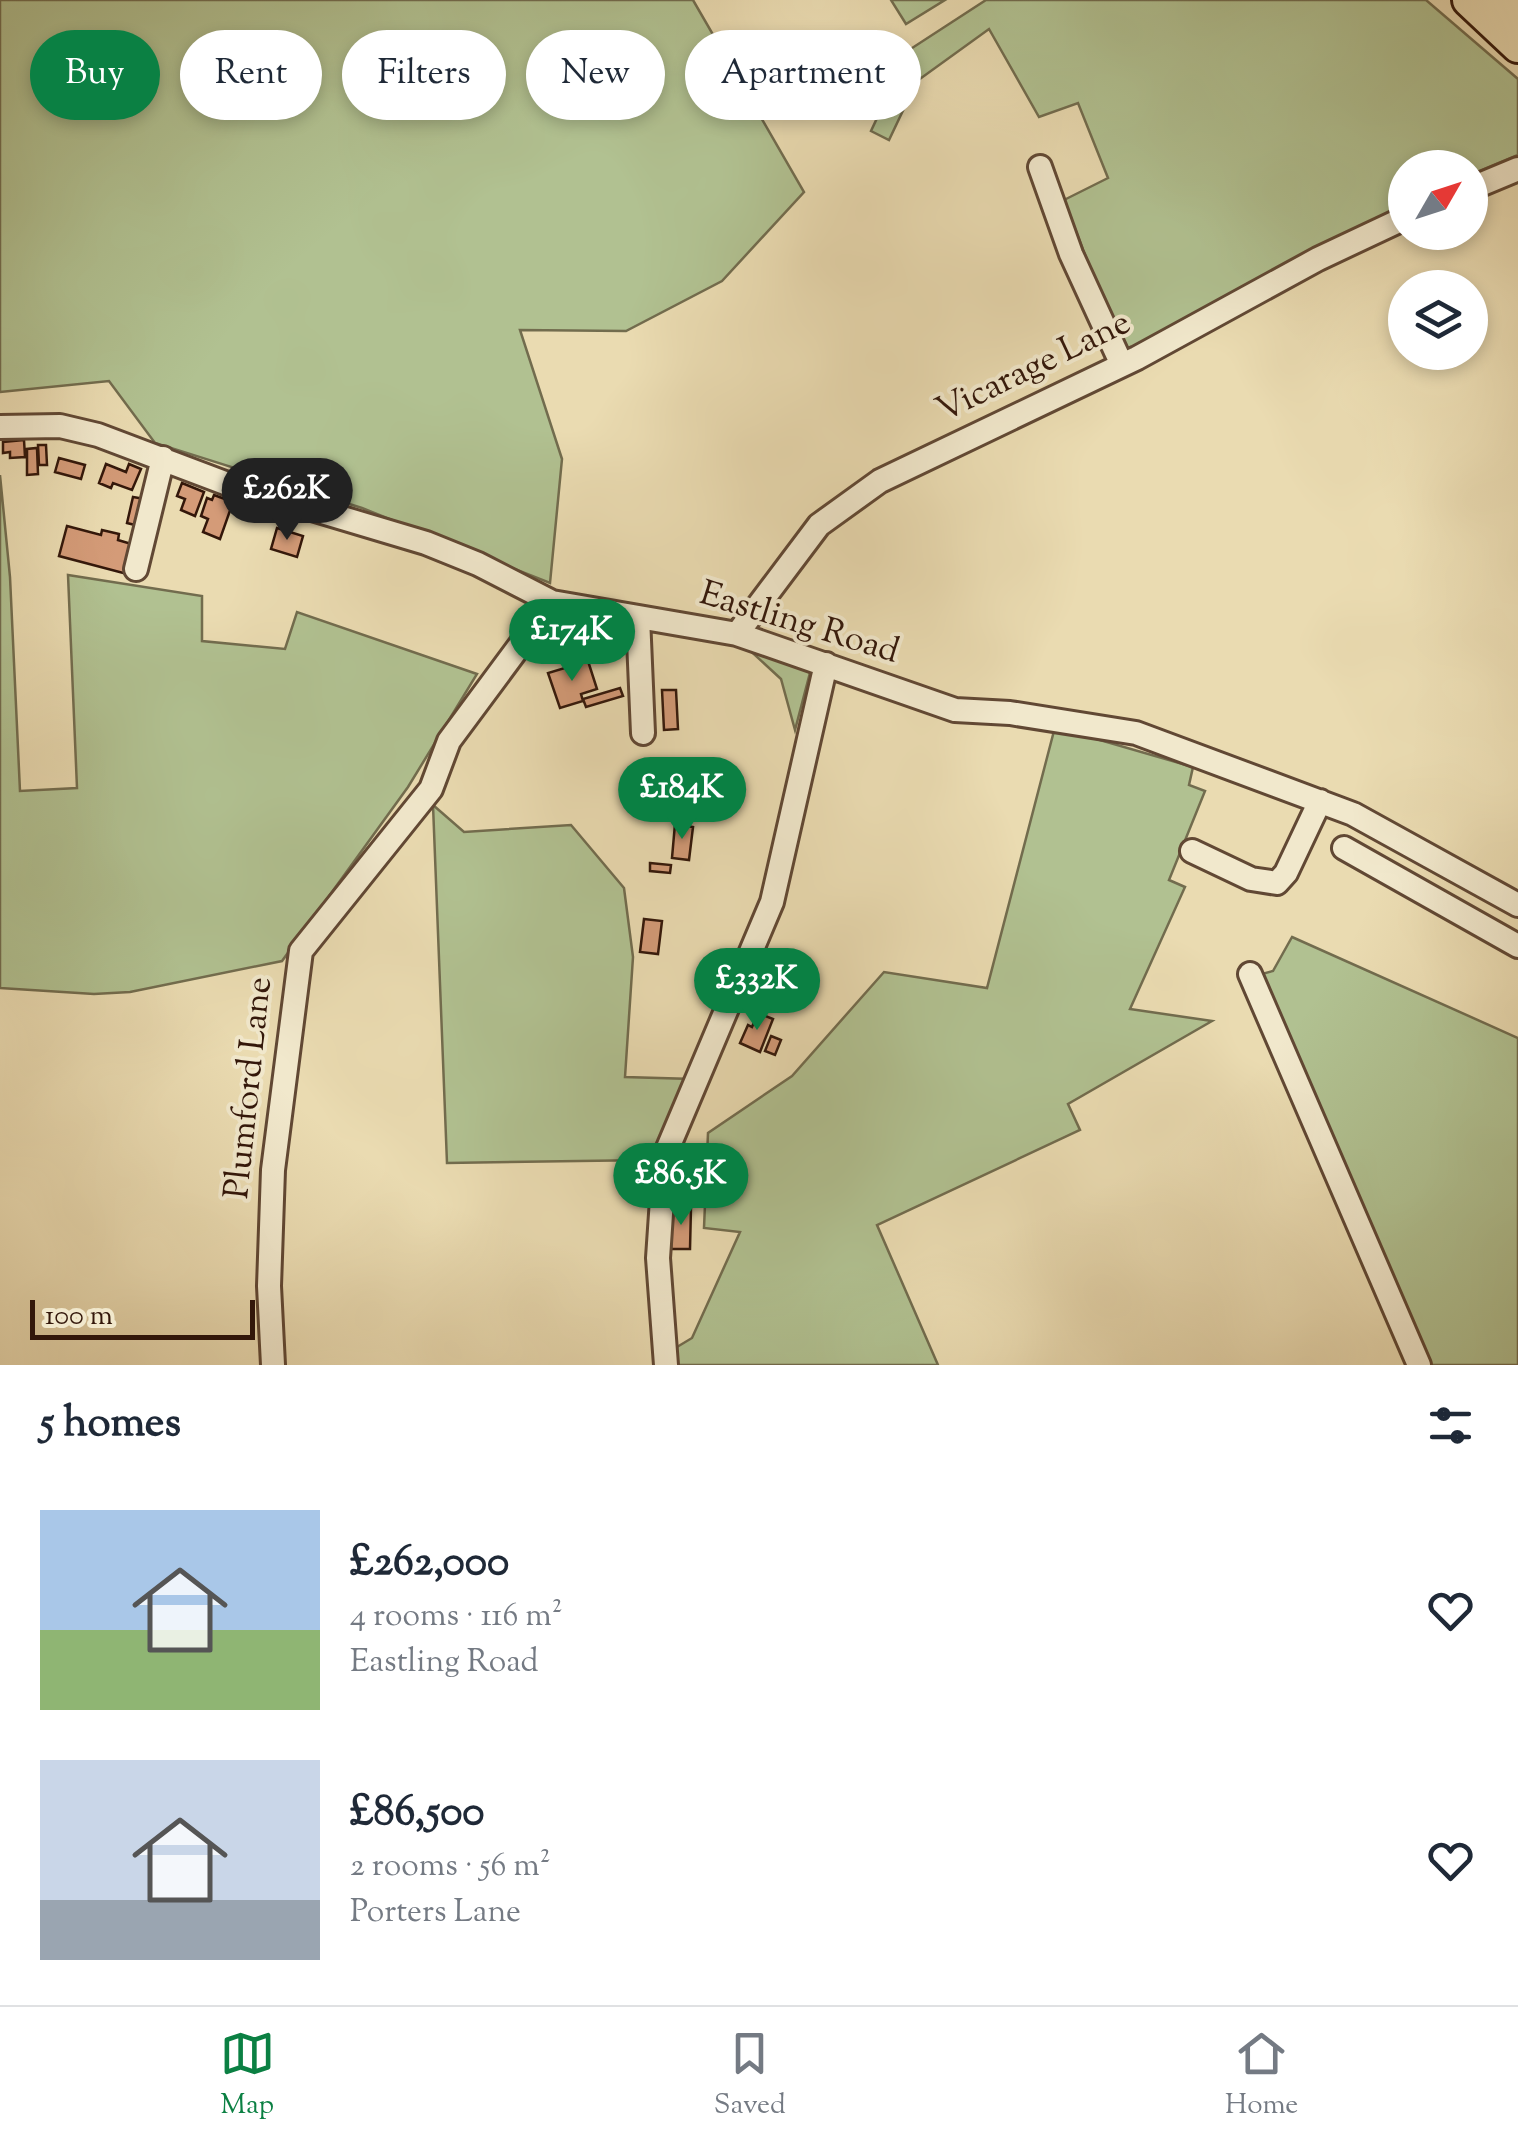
<!DOCTYPE html>
<meta charset="utf-8">
<style>
:root{--surface:#fff;--page:#f2f2f3;--text:#1f2937;--muted:#747a83;--line:#e0e1e3;--accent:#0b8043}
body{margin:0;font-family:"Sorts Mill Goudy",serif;background:var(--page);color:var(--text);height:100vh;display:flex;flex-direction:column;font-size:38px;white-space:nowrap}
*{box-sizing:border-box;margin:0}
p{font-size:32px;color:var(--muted)}
.icon{flex:none;width:55px;height:55px;fill:none;stroke:currentColor;stroke-width:2;stroke-linecap:round;stroke-linejoin:round}
.map{position:relative;height:1365px;overflow:hidden}
.side{display:flex;flex-direction:column;background:var(--surface);flex:1}
.side>*{flex:none}
.top-card{position:absolute;left:30px;top:30px;width:1000px;height:90px;display:flex;gap:20px}
.needle{width:65px;rotate:51deg}
.fabs{position:absolute;left:1388px;top:150px;display:grid;gap:20px}
.fabs a{display:grid;place-items:center;width:100px;height:100px;border-radius:50%;background:var(--surface);box-shadow:0 5px 15px #0003;font-size:50px}
.scale{position:absolute;left:30px;bottom:25px;width:225px;box-sizing:border-box;padding-left:10px;border:5px solid #33170a;border-top:0;font-size:28px;line-height:35px;white-space:nowrap;color:#33170a;-webkit-text-stroke:8px #f1e8cc;paint-order:stroke}
.price{position:absolute;translate:-50% -85px;padding:0 22px;border-radius:35px;background:var(--accent);color:#fff;font-size:32px;line-height:65px;filter:drop-shadow(0 2px 5px #0008)}
.price::after{content:'';position:absolute;left:50%;top:60px;width:30px;height:22px;margin-left:-15px;background:inherit;clip-path:polygon(0 0,100% 0,50% 100%)}
.price.selected{background:#222;color:#fff}
ul{padding:0;list-style:none}
li{display:flex;align-items:center;gap:30px;height:250px;padding:0 40px}
li span{display:grid;place-items:center;flex:none;width:280px;height:200px;border-radius:0px;color:#555}
li>.icon{margin-inline-start:auto}
span .icon{width:120px;height:120px;fill:#fffc;stroke-width:1}
li b{font-size:42px}
h2{display:flex;justify-content:space-between;align-items:center;height:120px;padding:0 40px;font-size:42px}
.chip{padding:0 35px;border-radius:45px;background:var(--surface);box-shadow:0 5px 15px #0003;font-size:35px;line-height:90px}
.chip.selected{background:var(--accent);color:#fff}
.dock{display:flex;justify-content:space-around;align-items:center;height:140px;border-top:2px solid var(--line);background:var(--surface);font-size:28px;color:var(--muted)}
.dock a{display:grid;justify-items:center;gap:5px}
.dock .selected{color:var(--accent)}
.map>svg:first-child{display:block}
.green{fill:#b1c191;stroke:#726c4e;stroke-width:2.5}
.building{fill:#d49b78;stroke:#33170a;stroke-width:2.5}
.lines{fill:none;stroke-linecap:round;stroke-linejoin:round}
.minor-casing{stroke:#614834;stroke-width:28}
.highway-casing{stroke:#33170a;stroke-width:38}
.minor{stroke:#f1e8cc;stroke-width:22}
.highway{stroke:#eadbb1;stroke-width:32}
.labels{text-anchor:middle;dominant-baseline:central;stroke-width:8;stroke-linejoin:round;paint-order:stroke}
.street-label{font-size:35px;fill:#33170a;stroke:#f1e8cc}
</style>
<div class="map">
<svg width="1518" height="1365" viewBox="0 0 1518 1365">
<rect width="100%" height="100%" fill="#eadbb1"/>
<filter id="stains"><feTurbulence type="fractalNoise" baseFrequency=".002" numOctaves="4"/><feColorMatrix values="0 0 0 0 .2 0 0 0 0 .09 0 0 0 0 .02 0 0 0 .5 -.17"/></filter>
<radialGradient id="worn" r=".72"><stop offset=".6" stop-color="#630" stop-opacity="0"/><stop offset="1" stop-color="#630" stop-opacity=".3"/></radialGradient>
<!-- green -->
<path class="green" d="M 0,0 L 693,0 L 804,192 L 722,281 L 626,331 L 520,330 L 562,459 L 550,583 L 362,508 L 155,443 L 109,381 L 0,392 Z
M 891,0 L 945,0 L 906,24 Z
M 986,0 L 1426,0 L 1518,79 L 1518,155 L 1470,175 L 1470,168 L 1405,168 L 1405,207 L 1129,355 L 1115,333 L 1064,200 L 1108,178 L 1078,103 L 1039,117 L 989,29 L 917,81 L 889,140 L 871,131 L 909,50 Z
M 0,475 L 10,577 L 20,791 L 77,788 L 68,575 L 202,596 L 202,641 L 285,649 L 297,612 L 477,674 L 408,787 L 282,961 L 130,992 L 94,994 L 0,988 Z
M 743,644 L 812,665 L 795,730 L 781,679 Z
M 1055,727 L 1193,767 L 1189,785 L 1205,791 L 1169,880 L 1185,887 L 1130,1009 L 1212,1021 L 1068,1104 L 1080,1130 L 877,1225 L 938,1365 L 676,1365 L 672,1350 L 692,1338 L 740,1232 L 704,1228 L 708,1133 L 792,1076 L 884,972 L 987,988 Z
M 433,805 L 464,832 L 571,825 L 624,888 L 633,957 L 625,1077 L 692,1079 L 650,1160 L 447,1163 Z
M 1292,937 L 1518,1038 L 1518,1365 L 1426,1365 L 1258,975 L 1273,971 Z"/>
<!-- building -->
<path class="building" d="M 24,440 L 25,457 L 10,458 L 10,452 L 3,453 L 3,442 Z
M 38,445 L 46,445 L 47,465 L 39,465 Z
M 37,448 L 38,474 L 27,475 L 27,449 Z
M 59,458 L 85,465 L 81,479 L 55,472 Z
M 106,464 L 126,472 L 129,464 L 141,469 L 132,490 L 113,483 L 111,488 L 99,483 Z
M 182,483 L 204,492 L 195,516 L 181,510 L 185,499 L 177,496 Z
M 214,495 L 233,502 L 220,539 L 203,532 L 208,519 L 201,516 L 207,498 L 212,500 Z
M 133,497 L 145,499 L 139,526 L 127,523 Z
M 67,526 L 101,535 L 102,530 L 119,534 L 118,540 L 135,545 L 127,574 L 59,556 Z
M 277,528 L 303,536 L 297,557 L 271,549 Z
M 588,661 L 597,689 L 581,694 L 583,701 L 560,708 L 548,673 Z
M 620,688 L 623,696 L 586,707 L 583,699 Z
M 662,690 L 676,690 L 678,729 L 664,730 Z
M 679,765 L 680,784 L 652,786 L 651,767 Z
M 681,804 L 701,804 L 700,812 L 681,812 Z
M 675,824 L 693,827 L 689,860 L 672,858 Z
M 650,863 L 671,865 L 670,873 L 650,871 Z
M 644,919 L 662,921 L 658,954 L 640,952 Z
M 758,1013 L 773,1019 L 760,1052 L 740,1043 L 748,1025 L 752,1027 Z
M 771,1036 L 781,1040 L 775,1055 L 765,1051 Z
M 672,1207 L 691,1207 L 690,1249 L 671,1249 Z"/>
<g class="lines">
<!-- minor casing -->
<g class="minor-casing">
<path id="minor" d="M 1040,167 L 1071,254 L 1122,365
M 1470,189 L 1518,169
M 0,427 L 60,426 L 98,435 L 225,483 L 426,543 L 478,564 L 552,602 L 737,634 L 955,710 L 1010,713 L 1136,733 L 1353,814 L 1518,905
M 136,569 L 163,458
M 638,617 L 643,733
M 737,634 L 819,525 L 880,481 L 1137,358 L 1318,259 L 1405,218
M 1344,848 L 1518,946
M 1192,851 L 1251,879 L 1277,883 L 1286,873 L 1320,801
M 1250,974 L 1419,1365
M 273,1365 L 269,1286 L 273,1170 L 301,951 L 431,789 L 449,741 L 552,602
M 666,1365 L 658,1258 L 665,1155 L 772,902 L 826,664"/>
</g>
<!-- highway casing -->
<g class="highway-casing">
<path id="highway" d="M 1469,0 L 1518,46
M 1508,0 L 1518,9"/>
</g>
<!-- minor -->
<use href="#minor" class="minor"/>
<!-- highway -->
<use href="#highway" class="highway"/>
</g>
<g class="labels">
<!-- street labels -->
<g class="street-label">
<text transform="translate(1034 368) rotate(-26)">Vicarage Lane</text>
<text transform="translate(799 624) rotate(17)">Eastling Road</text>
<text transform="translate(250 1088) rotate(-84)">Plumford Lane</text>
</g>
</g>
<rect width="100%" height="100%" filter="url(#stains)"/>
<rect width="100%" height="100%" fill="url(#worn)"/>
</svg>
<div class="fabs">
<a><svg class="needle" viewBox="-14 -14 28 28"><path d="M0-13l5 13h-10z" fill="#e53935"/><path d="M0 13l5-13h-10z" fill="#747a83"/></svg></a>
<a><svg class="icon" aria-label="layers" viewBox="0 0 24 24"><path d="M12 4l9 5-9 5-9-5zM3 14l9 5 9-5"/></svg></a>
</div>
<div class="scale">100 m</div>
<b class="price selected" style="left:287px;top:543px">£262K</b>
<b class="price" style="left:572px;top:684px">£174K</b>
<b class="price" style="left:682px;top:842px">£184K</b>
<b class="price" style="left:757px;top:1033px">£332K</b>
<b class="price" style="left:681px;top:1228px">£86.5K</b>
<div class="top-card">
<a class="chip selected">Buy</a>
<a class="chip">Rent</a>
<a class="chip">Filters</a>
<a class="chip">New</a>
<a class="chip">Apartment</a>
</div>
</div>
<section class="side">
<h2>5 homes<svg class="icon" aria-label="filters" viewBox="0 0 24 24"><path d="M4 7h16M4 17h16"/><circle cx="9" cy="7" r="2"/><circle cx="15" cy="17" r="2"/></svg></h2>
<ul>
<li><span style="background:linear-gradient(#a9c7e8 60%,#8fb573 0)"><svg class="icon" aria-label="home" viewBox="0 0 24 24"><path d="M3 11l9-7 9 7M6 9v11h12V9"/></svg></span><div><b>£262,000</b><p>4 rooms · 116 m²</p><p>Eastling Road</p></div><svg class="icon" aria-label="heart" viewBox="0 0 24 24"><path d="M12 20l-8-8c-3-5 5-10 8-4 3-6 11-1 8 4z"/></svg></li>
<li><span style="background:linear-gradient(#c9d6e8 70%,#9aa5b1 0)"><svg class="icon" aria-label="home" viewBox="0 0 24 24"><path d="M3 11l9-7 9 7M6 9v11h12V9"/></svg></span><div><b>£86,500</b><p>2 rooms · 56 m²</p><p>Porters Lane</p></div><svg class="icon" aria-label="heart" viewBox="0 0 24 24"><path d="M12 20l-8-8c-3-5 5-10 8-4 3-6 11-1 8 4z"/></svg></li>
</ul>
</section>
<nav class="dock">
<a class="selected"><svg class="icon" aria-label="map" viewBox="0 0 24 24"><path d="M3 6l6-2 6 2 6-2v14l-6 2-6-2-6 2zM9 4v14M15 6v14"/></svg>Map</a>
<a><svg class="icon" aria-label="saved" viewBox="0 0 24 24"><path d="M7 4h10v16l-5-4-5 4z"/></svg>Saved</a>
<a><svg class="icon" aria-label="home" viewBox="0 0 24 24"><path d="M3 11l9-7 9 7M6 9v11h12V9"/></svg>Home</a>
</nav>
